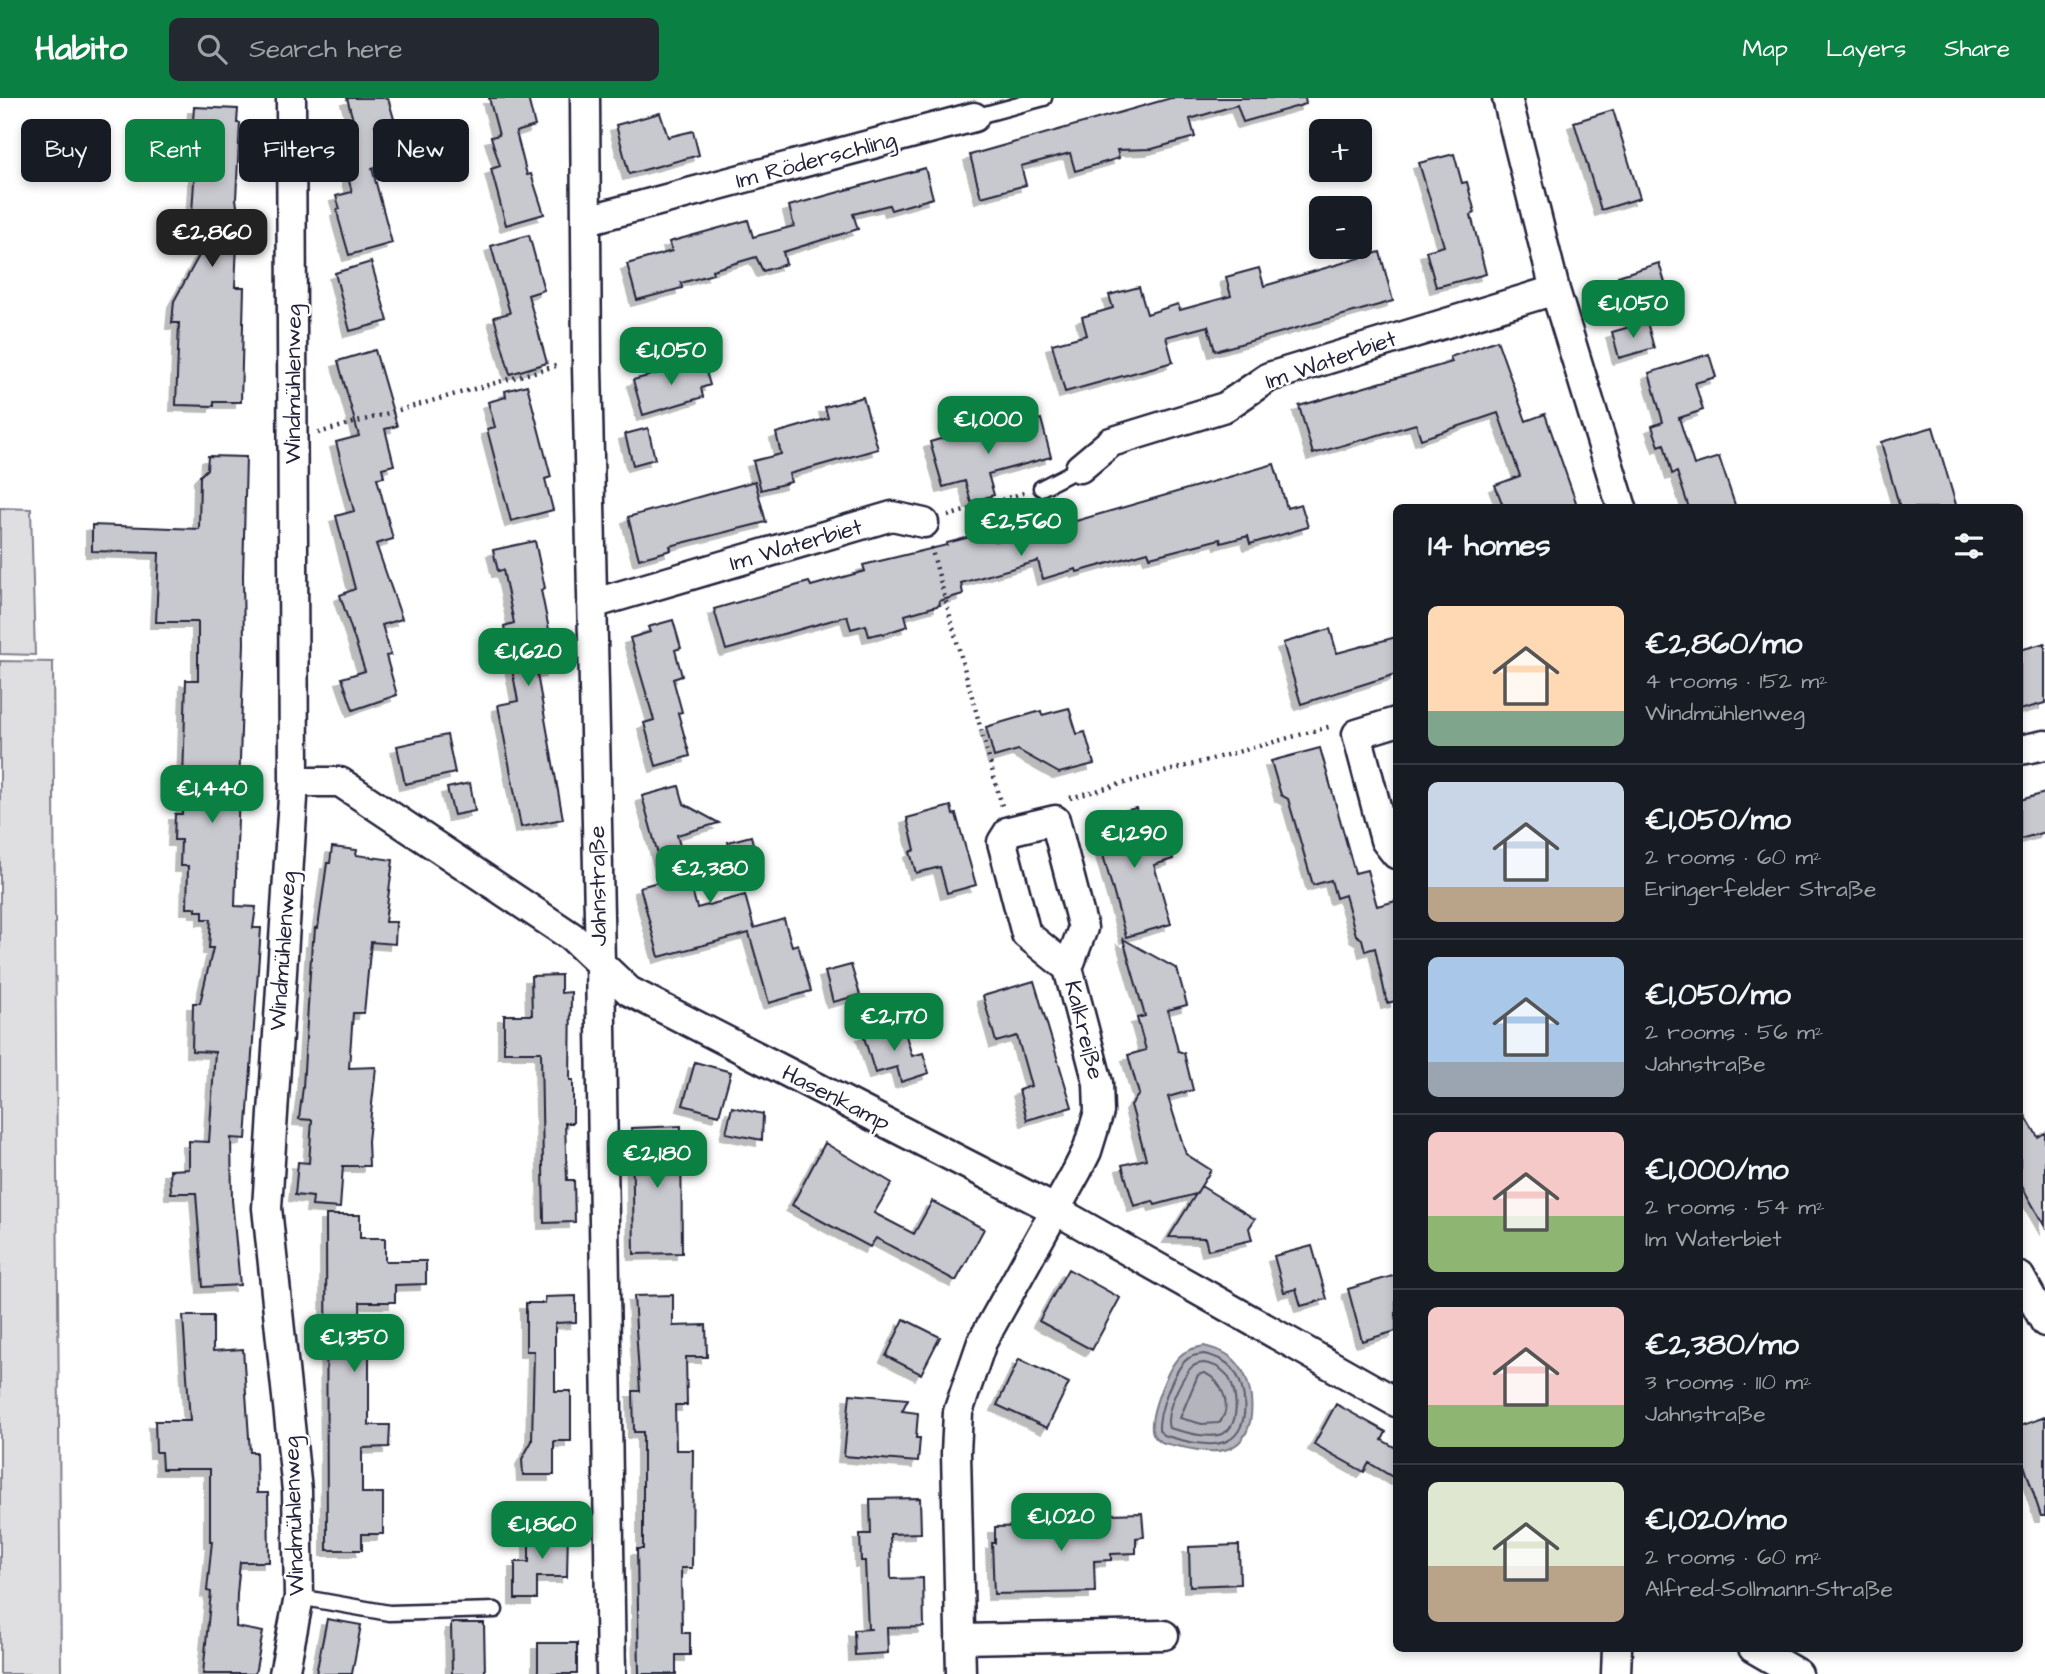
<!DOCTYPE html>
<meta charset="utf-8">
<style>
:root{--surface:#171b24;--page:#242831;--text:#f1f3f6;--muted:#9ea1a6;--line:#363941;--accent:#0b8043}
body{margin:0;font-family:"Architects Daughter",sans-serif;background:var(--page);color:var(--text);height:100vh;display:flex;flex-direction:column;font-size:26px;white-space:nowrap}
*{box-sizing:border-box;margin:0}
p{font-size:23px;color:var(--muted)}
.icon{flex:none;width:38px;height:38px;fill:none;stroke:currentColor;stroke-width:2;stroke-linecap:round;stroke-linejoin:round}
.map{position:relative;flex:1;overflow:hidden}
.sheet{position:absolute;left:1393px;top:406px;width:630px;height:1148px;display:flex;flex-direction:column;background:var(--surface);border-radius:10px;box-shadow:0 4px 10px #0003}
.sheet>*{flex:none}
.hud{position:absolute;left:21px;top:21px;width:665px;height:63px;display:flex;gap:14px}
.fabs{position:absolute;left:1309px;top:21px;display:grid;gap:14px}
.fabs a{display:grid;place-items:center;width:63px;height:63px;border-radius:10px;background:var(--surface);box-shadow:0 4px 10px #0003;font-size:35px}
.price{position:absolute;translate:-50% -60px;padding:0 16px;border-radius:14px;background:var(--accent);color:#fff;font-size:23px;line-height:46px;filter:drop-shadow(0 2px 4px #0008)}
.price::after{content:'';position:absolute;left:50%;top:42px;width:21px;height:16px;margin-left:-10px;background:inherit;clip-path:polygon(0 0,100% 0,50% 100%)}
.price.selected{background:#222;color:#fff}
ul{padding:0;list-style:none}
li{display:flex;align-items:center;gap:21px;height:175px;padding:0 35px}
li+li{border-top:2px solid var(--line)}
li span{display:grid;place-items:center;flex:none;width:196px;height:140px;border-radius:10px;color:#555}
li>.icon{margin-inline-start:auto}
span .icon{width:84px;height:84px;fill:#fffc;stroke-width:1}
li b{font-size:30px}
h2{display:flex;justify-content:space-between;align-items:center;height:84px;padding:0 35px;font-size:30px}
.chip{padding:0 24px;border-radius:10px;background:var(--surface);box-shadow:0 4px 10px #0003;font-size:24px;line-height:63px}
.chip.selected{background:var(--accent);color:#fff}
header{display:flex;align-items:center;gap:42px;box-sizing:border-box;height:98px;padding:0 35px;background:var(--accent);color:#fff}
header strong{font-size:33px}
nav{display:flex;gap:38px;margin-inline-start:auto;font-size:24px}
.search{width:490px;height:63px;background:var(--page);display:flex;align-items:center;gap:18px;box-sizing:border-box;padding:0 24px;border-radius:10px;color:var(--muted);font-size:26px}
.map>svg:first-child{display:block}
.green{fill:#dfdfe2;stroke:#80808e;stroke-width:2}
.water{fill:#b4b4bc;stroke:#7a7a88;stroke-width:2}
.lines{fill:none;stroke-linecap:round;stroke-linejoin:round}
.shore{stroke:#5c5c6f;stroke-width:2}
.building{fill:#c8c8cf;stroke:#22223b;stroke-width:2;filter:url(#shadow)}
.service-casing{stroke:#22223b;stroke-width:19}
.minor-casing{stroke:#22223b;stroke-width:33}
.path{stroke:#22223b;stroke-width:4.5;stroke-dasharray:2 5;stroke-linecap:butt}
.service{stroke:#fff;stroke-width:14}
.minor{stroke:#fff;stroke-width:28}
.labels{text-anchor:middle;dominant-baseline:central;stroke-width:5;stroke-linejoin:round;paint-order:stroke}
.street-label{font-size:23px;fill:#22223b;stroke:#fff}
</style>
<header>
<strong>Habito</strong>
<div class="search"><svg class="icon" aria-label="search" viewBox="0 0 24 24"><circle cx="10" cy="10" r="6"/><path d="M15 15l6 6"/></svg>Search here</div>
<nav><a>Map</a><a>Layers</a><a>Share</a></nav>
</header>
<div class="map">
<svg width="2045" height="1576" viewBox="0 0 2045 1576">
<defs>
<filter id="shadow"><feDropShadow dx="-6" dy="6" stdDeviation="0" flood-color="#0004"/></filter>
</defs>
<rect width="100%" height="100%" fill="#fff"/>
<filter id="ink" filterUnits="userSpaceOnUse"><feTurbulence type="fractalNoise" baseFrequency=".0143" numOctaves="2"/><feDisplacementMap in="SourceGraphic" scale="14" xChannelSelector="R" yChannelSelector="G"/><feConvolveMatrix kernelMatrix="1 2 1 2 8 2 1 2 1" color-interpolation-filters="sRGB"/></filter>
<g filter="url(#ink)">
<!-- green -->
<path class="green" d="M 0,410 L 31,411 L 35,557 L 0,556 Z
M 0,563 L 53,564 L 61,1576 L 0,1576 Z"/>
<!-- water -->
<path class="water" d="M 1204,1248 C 1216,1251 1229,1255 1237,1265 C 1255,1285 1260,1338 1230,1350 C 1214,1357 1192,1351 1177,1348 C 1166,1346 1154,1344 1152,1332 C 1150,1315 1167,1270 1180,1258 C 1187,1251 1195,1250 1204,1248 Z"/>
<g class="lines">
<!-- shore -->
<path class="shore" d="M 1204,1256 C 1214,1258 1225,1262 1232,1270 C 1247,1287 1252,1332 1227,1343 C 1209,1351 1180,1342 1163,1337 L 1159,1332 C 1158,1315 1172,1277 1184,1264 C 1189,1258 1196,1257 1204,1256 Z
M 1204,1265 C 1211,1266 1219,1269 1224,1274 C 1237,1285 1242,1326 1224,1335 C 1210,1342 1184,1334 1169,1330 C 1164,1315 1180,1284 1189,1272 C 1193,1267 1198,1265 1204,1265 Z
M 1204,1275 C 1223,1282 1233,1310 1219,1325 L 1202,1326 L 1180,1320 L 1198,1277 Z"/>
</g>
<!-- building -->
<path class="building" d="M 347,0 L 388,0 L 394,21 L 375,27 L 386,67 L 372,70 L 392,145 L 349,157 L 339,122 L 337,112 L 340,111 L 336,98 L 352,94 L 336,35 L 355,29 Z
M 489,0 L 528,0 L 535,28 L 516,34 L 527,77 L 531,76 L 544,116 L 506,127 L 491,71 L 500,68 L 491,39 L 499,37 Z
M 1171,0 L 1305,0 L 1306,6 L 1243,24 L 1237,7 L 1190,21 L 1195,39 L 1152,51 L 1117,52 L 1119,60 L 1075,73 L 1070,55 L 1021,68 L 1026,87 L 981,99 L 970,57 Z
M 194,9 L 238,11 L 237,25 L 240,25 L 236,101 L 238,115 L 241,115 L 240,131 L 239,146 L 237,146 L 235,189 L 244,189 L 241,304 L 214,304 L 214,308 L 176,307 L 179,225 L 172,225 L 174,203 L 206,145 L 190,145 L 195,69 L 192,69 L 192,56 L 190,55 L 191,23 L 193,23 Z
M 1613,12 L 1640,100 L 1601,112 L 1574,24 Z
M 660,15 L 668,39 L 693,33 L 699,57 L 629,76 L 616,27 Z
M 1454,56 L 1462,85 L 1467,84 L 1475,115 L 1471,117 L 1486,176 L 1436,189 L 1426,153 L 1444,148 L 1419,65 Z
M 925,70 L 933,100 L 891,112 L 889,107 L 853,116 L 858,131 L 783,154 L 786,166 L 763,173 L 756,159 L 712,172 L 713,176 L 681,185 L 682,190 L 637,202 L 627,166 L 672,153 L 669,144 L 748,122 L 753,139 L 794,128 L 789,108 Z
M 529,137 L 544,192 L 528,197 L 547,265 L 510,276 L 494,219 L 510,215 L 491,148 Z
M 1380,154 L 1393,203 L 1215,253 L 1208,228 L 1166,239 L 1173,264 L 1065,294 L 1052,246 L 1087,237 L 1082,219 L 1113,210 L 1109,197 L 1139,189 L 1147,216 L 1178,206 L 1180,212 L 1231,198 L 1226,179 L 1259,170 L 1264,188 Z
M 371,164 L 388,223 L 350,233 L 335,175 Z
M 1659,165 L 1673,211 L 1632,223 L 1618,178 Z
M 1647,224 L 1654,250 L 1619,260 L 1612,234 Z
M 1497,242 L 1526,323 L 1545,316 L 1578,410 L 1504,410 L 1495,387 L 1520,378 L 1498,315 L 1421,341 L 1416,326 L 1313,356 L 1299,308 L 1452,264 L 1450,259 Z
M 375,252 L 397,328 L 385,331 L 394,367 L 382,370 L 384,379 L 377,380 L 393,441 L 376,446 L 402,521 L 382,527 L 391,557 L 386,558 L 397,597 L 353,612 L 342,580 L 365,573 L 340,497 L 355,491 L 336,418 L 354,413 L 336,344 L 359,338 L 338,263 Z
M 1709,256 L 1716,279 L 1695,285 L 1703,312 L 1679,320 L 1694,367 L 1719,359 L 1736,410 L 1689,410 L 1677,374 L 1672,376 L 1664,346 L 1659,348 L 1652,328 L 1663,324 L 1649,275 Z
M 703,263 L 710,287 L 701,290 L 703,299 L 643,317 L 633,282 Z
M 527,287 L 551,379 L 545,381 L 553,412 L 511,423 L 487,331 L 495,329 L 488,304 L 506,299 L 505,293 Z
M 863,299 L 878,351 L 789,376 L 791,384 L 761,392 L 753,363 L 781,356 L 776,335 L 828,320 L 825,309 Z
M 1041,321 L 1051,359 L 988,376 L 994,397 L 971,404 L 965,383 L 943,389 L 930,344 L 964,334 L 966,341 Z
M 1933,329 L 1957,410 L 1900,410 L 1881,344 Z
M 648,330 L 655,361 L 633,367 L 625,336 Z
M 208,358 L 246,359 L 243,478 L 244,545 L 235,808 L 256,809 L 253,830 L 261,830 L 246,1041 L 231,1040 L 232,1102 L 240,1187 L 203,1189 L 196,1095 L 171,1095 L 170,1072 L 189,1071 L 189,1043 L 209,1044 L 215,954 L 192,953 L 193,905 L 200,905 L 213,850 L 209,850 L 211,821 L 203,821 L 203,813 L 196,813 L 196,810 L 187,810 L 188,768 L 180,768 L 181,742 L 174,742 L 175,716 L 182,716 L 186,582 L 198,582 L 198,524 L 156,524 L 159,455 L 92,453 L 92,427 L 199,431 L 200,378 L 207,371 Z
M 1274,366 L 1287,410 L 1301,406 L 1308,429 L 1250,446 L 1248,438 L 1221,445 L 1220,441 L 1150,459 L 1148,454 L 1077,474 L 1076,471 L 1043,481 L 1038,463 L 961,485 L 963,496 L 939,503 L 940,507 L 905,517 L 908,528 L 883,536 L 882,535 L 869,538 L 866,527 L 851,531 L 847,518 L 726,552 L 714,511 L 809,484 L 811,488 L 865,473 L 863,467 L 947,447 L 947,445 L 993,433 L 996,443 L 1048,431 Z
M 755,383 L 766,424 L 670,448 L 671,452 L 639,461 L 628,419 Z
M 535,443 L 545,490 L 541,492 L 556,566 L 550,567 L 551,573 L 537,576 L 563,721 L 521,729 L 498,607 L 518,603 L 504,528 L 514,525 L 503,472 L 498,473 L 493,452 Z
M 673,522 L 681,550 L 675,552 L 682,578 L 673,581 L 682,614 L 678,615 L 690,658 L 656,668 L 644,625 L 654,622 L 630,540 L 650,534 L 648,529 Z
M 1330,531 L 1337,555 L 1396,539 L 1396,576 L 1301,606 L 1283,545 Z
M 2045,545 L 2045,605 L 2020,612 L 2020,552 Z
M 1069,610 L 1077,636 L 1085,634 L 1094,666 L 1059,675 L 1018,652 L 994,659 L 986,629 L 1041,613 L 1042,617 Z
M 447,637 L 455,675 L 405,686 L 397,648 Z
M 1320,650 L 1355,775 L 1367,772 L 1377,808 L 1396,803 L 1396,903 L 1387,905 L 1375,850 L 1365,853 L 1362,841 L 1356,837 L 1345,797 L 1336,800 L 1331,782 L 1313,787 L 1288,701 L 1281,697 L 1271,663 Z
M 470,685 L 475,713 L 454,717 L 447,690 Z
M 679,688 L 684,706 L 719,725 L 677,737 L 697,810 L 745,797 L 754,830 L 784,821 L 792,848 L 798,846 L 811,893 L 769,905 L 749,835 L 659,859 L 640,789 L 665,782 L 642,698 Z
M 2045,695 L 2045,734 L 2020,741 L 2020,702 Z
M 951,708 L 953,717 L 956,716 L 976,787 L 947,795 L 940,769 L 916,775 L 910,754 L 915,752 L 907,720 Z
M 1136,710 L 1144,740 L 1166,734 L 1173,761 L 1154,767 L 1171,826 L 1126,839 L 1093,721 Z
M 751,738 L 761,775 L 738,781 L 728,744 Z
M 332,749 L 357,752 L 356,757 L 393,762 L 385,824 L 396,824 L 395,846 L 371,844 L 364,915 L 353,915 L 349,970 L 376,969 L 368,1043 L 369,1068 L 343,1068 L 340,1110 L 312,1108 L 313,1099 L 295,1097 L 298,1064 L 309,1065 L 312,1022 L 299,1021 L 303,989 L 312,843 L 314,843 L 315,830 L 318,830 L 327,765 L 330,765 Z
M 1123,841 L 1177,871 L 1187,907 L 1168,912 L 1178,953 L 1184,955 L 1193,992 L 1168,999 L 1186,1056 L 1211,1072 L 1196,1096 L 1155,1107 L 1153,1103 L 1134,1108 L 1122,1067 L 1146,1061 L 1131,1007 L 1139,996 L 1128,957 L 1146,952 L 1137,920 L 1145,918 Z
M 851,867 L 860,897 L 833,904 L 825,874 Z
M 561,877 L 561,895 L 571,894 L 570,982 L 573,982 L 573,1025 L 565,1025 L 567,1082 L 574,1082 L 575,1124 L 544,1125 L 541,954 L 504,954 L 504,917 L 532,917 L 531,878 Z
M 1034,883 L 1072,1009 L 1027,1022 L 1019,992 L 1031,988 L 1017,938 L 996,944 L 983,898 Z
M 902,924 L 912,958 L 923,955 L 929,975 L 901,984 L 897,969 L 875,975 L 863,936 Z
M 695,964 L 731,974 L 719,1017 L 683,1007 Z
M 732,1009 L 763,1016 L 762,1042 L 726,1035 Z
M 2020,1009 L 2038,1039 L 2045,1035 L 2045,1129 L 2020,1085 Z
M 681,1028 L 682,1155 L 634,1156 L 632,1030 Z
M 825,1045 L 892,1085 L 874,1115 L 914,1136 L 932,1103 L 984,1131 L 956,1183 L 876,1140 L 870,1149 L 792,1107 Z
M 1201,1088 L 1255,1121 L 1249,1130 L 1252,1142 L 1208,1152 L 1205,1140 L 1169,1139 Z
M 326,1117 L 360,1117 L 360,1140 L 385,1140 L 385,1163 L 426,1163 L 426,1186 L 395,1187 L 395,1204 L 360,1204 L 361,1255 L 369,1255 L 369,1327 L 390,1327 L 389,1349 L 362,1350 L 362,1395 L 383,1395 L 383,1436 L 362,1436 L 362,1452 L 327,1452 Z
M 1312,1148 L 1327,1201 L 1301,1208 L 1296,1191 L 1284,1194 L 1274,1158 Z
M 1068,1171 L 1120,1200 L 1092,1252 L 1039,1223 Z
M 1396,1177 L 1396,1233 L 1362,1243 L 1348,1191 Z
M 673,1197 L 673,1228 L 706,1227 L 707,1259 L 686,1259 L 687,1307 L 675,1307 L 676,1352 L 693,1352 L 692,1470 L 681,1470 L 682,1535 L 690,1535 L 690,1557 L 676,1557 L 676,1576 L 639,1576 L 637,1451 L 643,1451 L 643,1334 L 634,1334 L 633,1293 L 640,1293 L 634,1198 Z
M 576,1198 L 576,1224 L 555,1225 L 555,1293 L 571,1293 L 571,1343 L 554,1343 L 554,1377 L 523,1377 L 522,1361 L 532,1343 L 534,1253 L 526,1253 L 526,1205 L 545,1205 L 545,1199 Z
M 183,1218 L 213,1218 L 213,1253 L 243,1251 L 250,1354 L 256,1354 L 257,1395 L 268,1395 L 269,1464 L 240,1464 L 237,1496 L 236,1529 L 263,1534 L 255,1576 L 203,1576 L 211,1494 L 207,1493 L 212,1443 L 210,1443 L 210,1371 L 162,1371 L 161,1354 L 156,1354 L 155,1323 L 190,1323 Z
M 904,1221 L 940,1239 L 921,1276 L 886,1258 Z
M 1019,1261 L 1069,1285 L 1047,1330 L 997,1307 Z
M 850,1296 L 908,1301 L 902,1313 L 918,1315 L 916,1340 L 920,1340 L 918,1364 L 844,1358 Z
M 1336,1306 L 1386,1334 L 1382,1342 L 1396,1350 L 1396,1381 L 1369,1365 L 1364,1374 L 1314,1346 Z
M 2045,1319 L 2045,1418 L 2041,1418 L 2020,1355 L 2020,1328 Z
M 920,1400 L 921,1435 L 890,1436 L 891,1481 L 923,1480 L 924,1529 L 887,1530 L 888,1555 L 855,1557 L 854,1532 L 872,1531 L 868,1531 L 865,1463 L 861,1463 L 860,1436 L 871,1436 L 870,1401 Z
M 1142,1415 L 1144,1439 L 1136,1440 L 1136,1455 L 1111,1456 L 1111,1462 L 1094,1463 L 1095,1494 L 994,1496 L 992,1445 L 995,1445 L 995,1429 L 1079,1427 L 1079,1417 Z
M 529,1431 L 568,1431 L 567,1479 L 537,1479 L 537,1501 L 515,1501 L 515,1464 L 529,1464 Z
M 1239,1447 L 1240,1486 L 1190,1488 L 1189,1449 Z
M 327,1521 L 361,1527 L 352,1576 L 316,1576 Z
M 451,1525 L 484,1525 L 485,1576 L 452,1576 Z
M 538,1545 L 577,1545 L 577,1576 L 538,1576 Z"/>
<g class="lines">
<!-- service casing -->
<g class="service-casing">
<path id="service" d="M 974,19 L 1044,0
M 1041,390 L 1080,370
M 299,1499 L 389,1515 L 495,1512"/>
</g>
<!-- minor casing -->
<g class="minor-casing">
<path id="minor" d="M 585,0 L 587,267 L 600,863 L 611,1576
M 1507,0 L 1555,192 L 1622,410
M 587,122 L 974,19
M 1080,370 L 1111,344 L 1225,309 L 1269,279 L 1555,192
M 592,506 L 892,418 L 924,425
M 1396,624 L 1357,636 L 1385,742 L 1396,756
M 2020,652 L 2045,647
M 294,684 L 340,684 L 572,839 L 629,893 L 1054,1111 L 1396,1304
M 2020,1179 L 2045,1224
M 960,1541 L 1164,1537
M 1753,1550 L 1798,1576
M 284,1576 L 299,1499 L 297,1393 L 267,1110 L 294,684 L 291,0
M 961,1576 L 956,1355 L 958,1314 L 982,1244 L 1077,1073 L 1087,1053 L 1099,1014 L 1098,985 L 1068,870 L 1083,830 L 1055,722 L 1009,733 L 1002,744 L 1026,836 L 1068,870
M 1616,1576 L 1617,1550"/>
</g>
<!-- path -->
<path class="path" d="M 318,335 L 559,267
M 948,418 L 1024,395
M 931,449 L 1002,708
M 1070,700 L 1332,628"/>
<!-- service -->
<use href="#service" class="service"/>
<!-- minor -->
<use href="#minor" class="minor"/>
</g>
</g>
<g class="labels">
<!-- street labels -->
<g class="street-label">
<text transform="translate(816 62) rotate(-15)">Im Röderschling</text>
<text transform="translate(1331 262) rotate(-19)">Im Waterbiet</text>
<text transform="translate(293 286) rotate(-90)">Windmühlenweg</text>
<text transform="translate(796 447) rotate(-16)">Im Waterbiet</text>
<text transform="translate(598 788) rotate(-91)">Jahnstraße</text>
<text transform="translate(283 853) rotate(-86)">Windmühlenweg</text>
<text transform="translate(1084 932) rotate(76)">Kalkreiße</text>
<text transform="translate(836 1000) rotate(27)">Hasenkamp</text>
<text transform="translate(294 1418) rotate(-92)">Windmühlenweg</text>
</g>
</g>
</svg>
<div class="fabs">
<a>+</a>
<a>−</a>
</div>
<b class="price selected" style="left:212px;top:171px">€2,860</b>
<b class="price" style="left:1633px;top:242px">€1,050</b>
<b class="price" style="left:671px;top:289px">€1,050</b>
<b class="price" style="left:988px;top:358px">€1,000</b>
<b class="price" style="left:1021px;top:460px">€2,560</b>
<b class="price" style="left:528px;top:590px">€1,620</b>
<b class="price" style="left:212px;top:727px">€1,440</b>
<b class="price" style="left:1134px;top:772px">€1,290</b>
<b class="price" style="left:710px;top:807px">€2,380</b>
<b class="price" style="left:894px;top:955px">€2,170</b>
<b class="price" style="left:657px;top:1092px">€2,180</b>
<b class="price" style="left:354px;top:1276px">€1,350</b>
<b class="price" style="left:1061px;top:1455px">€1,020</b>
<b class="price" style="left:542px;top:1463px">€1,860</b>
<div class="hud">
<a class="chip">Buy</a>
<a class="chip selected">Rent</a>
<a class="chip">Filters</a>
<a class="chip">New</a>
</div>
<section class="sheet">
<h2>14 homes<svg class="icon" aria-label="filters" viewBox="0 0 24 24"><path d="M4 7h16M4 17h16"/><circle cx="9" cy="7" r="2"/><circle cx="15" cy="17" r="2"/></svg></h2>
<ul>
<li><span style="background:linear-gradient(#ffd9b3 75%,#7fa58c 0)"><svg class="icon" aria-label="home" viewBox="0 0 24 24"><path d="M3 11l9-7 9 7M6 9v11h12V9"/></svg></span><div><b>€2,860/mo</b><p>4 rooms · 152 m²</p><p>Windmühlenweg</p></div></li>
<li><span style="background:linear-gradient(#c9d6e8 75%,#b9a48a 0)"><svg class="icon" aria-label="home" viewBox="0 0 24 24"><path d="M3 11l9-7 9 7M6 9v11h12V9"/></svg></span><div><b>€1,050/mo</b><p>2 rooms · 60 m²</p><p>Eringerfelder Straße</p></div></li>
<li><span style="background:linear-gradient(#a9c7e8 75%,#9aa5b1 0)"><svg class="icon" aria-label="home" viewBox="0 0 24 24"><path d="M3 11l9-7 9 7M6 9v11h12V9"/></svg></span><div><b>€1,050/mo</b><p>2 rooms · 56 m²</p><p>Jahnstraße</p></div></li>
<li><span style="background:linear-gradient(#f6c9c9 60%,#8fb573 0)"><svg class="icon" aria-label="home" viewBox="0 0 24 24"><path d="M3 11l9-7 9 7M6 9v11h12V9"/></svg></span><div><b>€1,000/mo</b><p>2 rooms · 54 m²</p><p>Im Waterbiet</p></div></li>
<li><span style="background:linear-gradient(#f6c9c9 70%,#8fb573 0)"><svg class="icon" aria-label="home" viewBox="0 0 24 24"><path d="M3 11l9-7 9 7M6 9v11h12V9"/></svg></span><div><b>€2,380/mo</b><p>3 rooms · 110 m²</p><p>Jahnstraße</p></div></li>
<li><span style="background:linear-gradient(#dfe7d0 60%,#b9a48a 0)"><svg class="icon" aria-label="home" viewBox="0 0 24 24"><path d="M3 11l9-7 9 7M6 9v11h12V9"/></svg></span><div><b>€1,020/mo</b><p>2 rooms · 60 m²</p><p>Alfred-Sollmann-Straße</p></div></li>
</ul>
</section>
</div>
